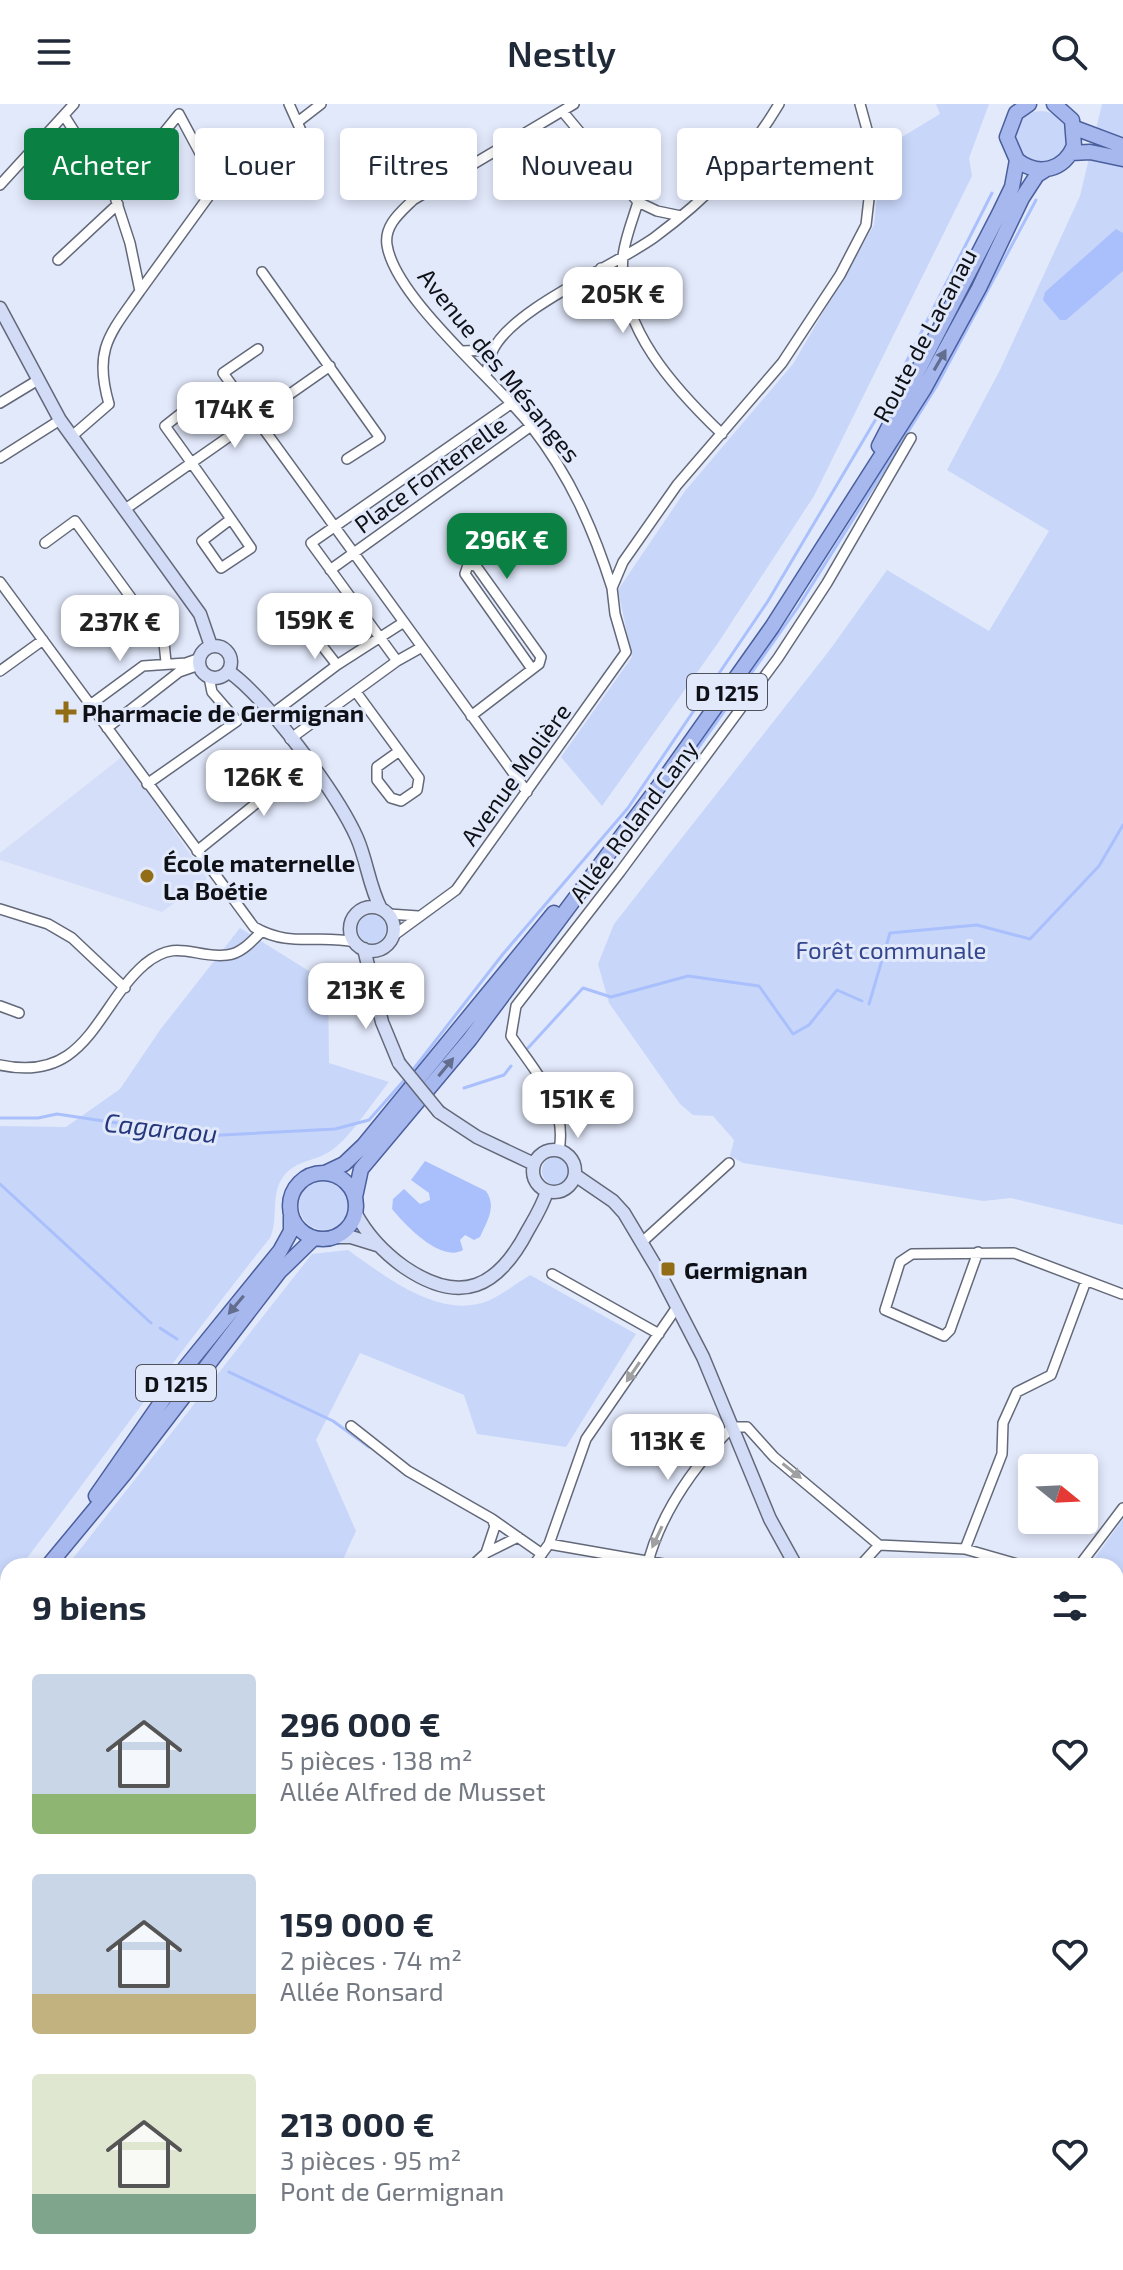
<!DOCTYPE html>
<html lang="fr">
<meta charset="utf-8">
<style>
:root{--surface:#fff;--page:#f6f6f7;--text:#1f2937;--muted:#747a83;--accent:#0b8043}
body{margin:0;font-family:"Exo 2",sans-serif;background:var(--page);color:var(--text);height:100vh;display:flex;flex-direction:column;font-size:30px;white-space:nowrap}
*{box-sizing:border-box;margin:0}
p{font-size:26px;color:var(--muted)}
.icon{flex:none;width:44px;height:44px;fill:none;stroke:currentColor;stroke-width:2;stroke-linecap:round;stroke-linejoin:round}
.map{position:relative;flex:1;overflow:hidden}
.side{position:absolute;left:0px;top:1454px;width:1124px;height:712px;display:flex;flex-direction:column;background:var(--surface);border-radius:24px 24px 0 0;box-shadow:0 4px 12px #0003}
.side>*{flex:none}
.guide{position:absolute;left:24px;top:24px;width:1076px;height:72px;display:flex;gap:16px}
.needle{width:52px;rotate:108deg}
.buttons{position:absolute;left:1018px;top:1350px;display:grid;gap:16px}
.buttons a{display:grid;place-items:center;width:80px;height:80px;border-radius:8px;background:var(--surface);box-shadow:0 4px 12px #0003;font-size:40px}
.price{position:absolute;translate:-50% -68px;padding:0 18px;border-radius:16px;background:#fff;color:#222;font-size:26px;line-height:52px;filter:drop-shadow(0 2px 4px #0008)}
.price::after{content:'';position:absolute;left:50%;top:48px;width:24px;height:18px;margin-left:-12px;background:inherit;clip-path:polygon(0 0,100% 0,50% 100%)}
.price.selected{background:var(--accent);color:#fff}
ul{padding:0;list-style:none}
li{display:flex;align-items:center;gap:24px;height:200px;padding:0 32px}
li span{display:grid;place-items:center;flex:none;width:224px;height:160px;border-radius:8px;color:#555}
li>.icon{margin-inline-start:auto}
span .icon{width:96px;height:96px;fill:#fffc;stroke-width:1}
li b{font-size:34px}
h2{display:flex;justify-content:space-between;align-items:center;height:96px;padding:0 32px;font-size:34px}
.pill{padding:0 28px;border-radius:8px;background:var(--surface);box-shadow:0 4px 12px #0003;font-size:28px;line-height:72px}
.pill.selected{background:var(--accent);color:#fff}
header{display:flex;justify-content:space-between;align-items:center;height:104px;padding:0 32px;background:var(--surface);font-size:36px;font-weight:600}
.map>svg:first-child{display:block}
.built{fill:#d5def8}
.green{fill:#c8d6f9}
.water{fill:#aac0fd}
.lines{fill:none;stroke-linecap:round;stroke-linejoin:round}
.stream{stroke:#aac0fd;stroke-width:3}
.minor-casing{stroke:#636979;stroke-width:12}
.secondary-casing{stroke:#636979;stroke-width:15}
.primary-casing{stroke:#4b5f9d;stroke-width:17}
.minor{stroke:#fff;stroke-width:9}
.secondary{stroke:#d3dcf7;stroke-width:12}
.primary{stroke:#a7b8ef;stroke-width:14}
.secondary-bridge-casing{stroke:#636979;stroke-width:15;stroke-linecap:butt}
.secondary-bridge{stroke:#d3dcf7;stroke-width:12}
.oneway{fill:#636d8e}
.oneway2{fill:#9fa0a2}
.poi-dot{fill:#936d15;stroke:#e2e9fb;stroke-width:3}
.labels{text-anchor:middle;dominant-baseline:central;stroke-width:6;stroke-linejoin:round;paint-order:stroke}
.shield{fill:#e2e9fb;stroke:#4e525b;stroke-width:2}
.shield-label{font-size:22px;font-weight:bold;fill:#0f1117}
.street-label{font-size:24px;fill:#0f1117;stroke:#e2e9fb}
.poi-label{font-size:24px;font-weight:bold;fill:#0f1117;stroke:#e2e9fb;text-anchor:start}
.park-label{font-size:24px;fill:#33468e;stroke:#e2e9fb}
.water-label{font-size:26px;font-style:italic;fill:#25377c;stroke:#e2e9fb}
</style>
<header><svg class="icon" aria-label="menu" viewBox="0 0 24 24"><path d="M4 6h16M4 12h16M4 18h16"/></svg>Nestly<svg class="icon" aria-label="search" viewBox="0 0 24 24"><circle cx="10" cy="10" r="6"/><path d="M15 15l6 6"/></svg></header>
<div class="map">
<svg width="1123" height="2166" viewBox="0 0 1123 2166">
<rect width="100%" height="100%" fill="#e2e9fb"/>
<!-- built -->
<path class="built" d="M 123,652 L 207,775 L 162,808 L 0,756 L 0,749 Z"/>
<!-- green -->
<path class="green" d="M 936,0 L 989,0 L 969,54 L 972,72 L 814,392 L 718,539 L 602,702 L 561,653 L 632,553 L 618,486 L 685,387 L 793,260 L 874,121 L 882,45 L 940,10 Z
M 1102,0 L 1123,0 L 1123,1121 L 1011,1094 L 983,1097 L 743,1059 L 730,1052 L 734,1036 L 713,1012 L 693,1011 L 680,1000 L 609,899 L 598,860 L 614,820 L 829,547 L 887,466 L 989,527 L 1049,427 L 947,366 L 1000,266 L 1080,92 Z
M1015 33a26 26 0 1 1 52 0a26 26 0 1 1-52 0Z
M358 825a14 14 0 1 1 28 0a14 14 0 1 1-28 0Z
M 240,824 L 328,879 L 329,959 L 389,978 C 375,995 349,1035 332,1046 C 316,1058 296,1055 283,1073 C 270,1091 279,1115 270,1134 C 184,1241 104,1353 21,1462 L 8,1462 L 8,1479 L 0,1490 L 0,1022 L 66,1023 L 120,985 L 160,926 Z
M542 1067a14 14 0 1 1 28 0a14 14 0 1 1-28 0Z
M299 1101a25 25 0 1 1 50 0a25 25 0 1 1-50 0Z
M 348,1146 C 385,1172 439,1216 488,1197 C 502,1191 517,1179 530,1171 L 636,1230 L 566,1343 L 477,1330 L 464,1291 L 360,1249 L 316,1336 L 356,1427 L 340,1462 L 67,1462 L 312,1150 Z
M 1123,1415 L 1123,1676 L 1116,1674 L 1116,1462 L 1089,1462 Z
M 1123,1764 L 1123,1857 L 1116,1853 L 1116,1773 Z
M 316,2158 L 367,2158 L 364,2166 L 313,2166 Z"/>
<!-- water -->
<path class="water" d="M 1116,125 L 1123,129 L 1123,167 L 1066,216 L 1060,216 L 1043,196 L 1045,188 Z
M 425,1057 L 486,1087 C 497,1103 487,1117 480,1133 L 474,1136 L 465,1131 L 460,1136 L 463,1146 C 441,1159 405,1121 392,1105 L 393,1095 L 404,1085 L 420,1100 L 430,1096 L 429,1089 L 411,1076 Z"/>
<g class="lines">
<!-- stream -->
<path class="stream" d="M 689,657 L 798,503 L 936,283 L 1036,96
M 869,900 L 890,829 L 977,821 L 1030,835 L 1099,762 L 1123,721
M 528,944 L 583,884 L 611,893 L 688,872 L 759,882 L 793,930 L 809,921 L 837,886 L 862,897
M 412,967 L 503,850 L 628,704 L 768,497 L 886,298 L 992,89
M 464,984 L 504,971 L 511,962
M 0,1014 L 38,1014 L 57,1010 L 203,1032 L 335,1025 L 369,1016 L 407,973
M 0,1080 L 151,1219
M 160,1224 L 177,1235
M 229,1268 L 333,1317 L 369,1343"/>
<!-- minor casing -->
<g class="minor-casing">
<path id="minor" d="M 289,0 L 307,40
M 574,0 L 413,96 C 401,108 384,121 387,141 C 395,194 496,277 531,322 C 570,372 593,424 612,484
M 563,8 L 638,98 L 657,107 L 681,112
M 65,13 L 114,90 L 130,139 L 140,187 C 110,230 93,245 109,300 L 71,333
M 299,17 L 321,0
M 0,81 L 74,0
M 114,90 L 179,10 L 209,66 L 214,85 L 140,187
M 638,98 C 633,115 625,134 623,152 C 616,222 676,286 722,330
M 58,156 L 118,100
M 601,164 L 625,179
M 262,168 L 380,334 L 347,355
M 258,245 L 223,269 L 422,543 L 397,557 L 311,439 L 334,423 L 512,299
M 462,247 L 493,246
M 486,272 C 488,264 489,255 492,248 C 510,205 617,161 655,133 C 706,95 747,54 779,0
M 0,299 L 38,276
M 184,307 L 165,322 C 194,362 223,403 251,444 L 221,464 L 202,437 L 231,415
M 0,354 L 60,316
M 124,406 L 330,262
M 45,439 L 75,417 L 164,539 L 166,558
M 330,466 L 531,322
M 0,478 L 254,823 C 290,844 317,830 355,838
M 273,527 L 298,511 L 337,561
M 422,543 L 527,688
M 0,567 L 43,536
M 356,588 L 419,674 L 417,686 L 401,697 L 391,694 L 377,676 L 377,663 L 398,648
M 90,601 L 143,562 L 186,559 L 200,554
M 272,610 L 337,561 L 404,518
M 471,612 L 539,560 L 541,553 L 476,462 L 468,461 L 465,470 L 532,565
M 107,624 L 179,568 L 199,561
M 290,635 L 397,557
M 147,680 L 237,617 L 212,588 L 209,573
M 197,747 L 269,689 L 253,666
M 0,805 L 48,820 L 72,834 L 125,884
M 389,810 L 418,812
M 393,832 L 456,786 L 626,548 L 615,510 L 612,484 L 623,458 L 677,381 L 782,259 L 840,171 L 866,121 L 874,51 L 860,0
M 0,902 L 19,909
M 0,961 C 88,980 96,902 145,860 C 178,833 194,855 227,851 C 241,850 252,837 262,827
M 559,1046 C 568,1001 535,968 511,932 L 516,902 L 620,768 L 778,554 L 827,479 L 911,334
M 641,1139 L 729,1059
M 978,1148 L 950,1226 L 944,1232 L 885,1206 L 900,1158 L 912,1150 L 1014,1149 L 1122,1190
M 552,1170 L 659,1230
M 351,1322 L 408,1367 L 492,1415 L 542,1450
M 549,1440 L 675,1462
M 965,1445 L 1002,1350 L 1003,1319 L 1017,1288 L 1051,1271 L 1086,1177
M 486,1449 L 495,1422 L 492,1415
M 648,1458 C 662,1407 696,1360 732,1323 L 747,1323 L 774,1353 L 879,1441
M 472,1462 L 486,1449 L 518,1433
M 533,1462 L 549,1440 L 586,1335 L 677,1203
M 860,1462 L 879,1441 L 965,1445 L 1024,1462
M 1079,1462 L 1123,1404
M 0,1535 L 8,1540
M 0,1640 L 8,1628
M 1116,1688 L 1123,1690
M 1116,1769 L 1123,1761
M 0,1796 L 8,1780
M 0,1836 L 8,1840
M 0,1967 L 8,1970
M 0,2032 L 8,2023
M 0,2044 L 8,2053
M 1116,2156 L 1121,2166
M 664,2158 L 683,2166
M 177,2166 L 178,2158
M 763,2166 L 766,2158"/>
</g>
<!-- secondary casing -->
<g class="secondary-casing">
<path id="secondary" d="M 0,204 L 60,316 L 200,510 L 211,542
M199 558a16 16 0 1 1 32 0a16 16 0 1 1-32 0Z
M 228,567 C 266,593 338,691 357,734 C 367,757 369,782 381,805
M350 825a22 22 0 1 1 44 0a22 22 0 1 1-44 0Z
M 364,845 L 382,918 L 399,959
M 439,1008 L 477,1033 L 534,1060
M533 1067a21 21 0 1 1 42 0a21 21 0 1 1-42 0Z
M 575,1071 L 613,1097 L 624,1109 L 658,1166 L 703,1253 L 770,1415 L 796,1462
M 355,1108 C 367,1131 383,1148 404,1163 C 461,1202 498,1184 528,1126 C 535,1114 543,1101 547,1087
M 334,1133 L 351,1133 L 377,1141
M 773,2158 L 775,2166"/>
</g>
<!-- primary casing -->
<g class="primary-casing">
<path id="primary" d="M 1029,0 L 1016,9 L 1007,33 L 1017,56 C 1039,73 1064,66 1074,42 L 1072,16 L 1054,0
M 1075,24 L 1123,42
M 1071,49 L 1090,48 L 1123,55
M 879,342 L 999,110 L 1012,83 L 1017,56
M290 1102a33 33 0 1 1 66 0a33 33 0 1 1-66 0Z
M 325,1069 L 344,1060 L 364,1041 L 554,809
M 355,1093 L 361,1065 L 470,935 L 665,674 L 772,523 L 924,285 L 979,184 L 1022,94 L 1037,71 L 1045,66
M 96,1392 L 185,1264 L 280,1147 L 291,1127 L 291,1113
M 48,1462 L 125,1369 L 279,1168 L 314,1134
M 0,1523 L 8,1513"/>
</g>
<!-- minor -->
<use href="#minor" class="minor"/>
<!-- secondary -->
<use href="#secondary" class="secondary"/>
<!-- primary -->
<use href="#primary" class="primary"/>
<!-- secondary-bridge casing -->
<g class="secondary-bridge-casing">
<path id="secondary-bridge" d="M 399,959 L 439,1008"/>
</g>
<!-- secondary-bridge -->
<use href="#secondary-bridge" class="secondary-bridge"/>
</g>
<!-- one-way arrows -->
<defs><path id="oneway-solid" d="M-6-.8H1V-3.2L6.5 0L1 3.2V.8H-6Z" transform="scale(2)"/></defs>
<g class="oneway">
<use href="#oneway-solid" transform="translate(940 256) rotate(-60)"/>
<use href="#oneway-solid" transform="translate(446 963) rotate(-51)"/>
<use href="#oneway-solid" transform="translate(236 1201) rotate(130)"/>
</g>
<g class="oneway2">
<use href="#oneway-solid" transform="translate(633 1268) rotate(124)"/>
<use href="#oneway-solid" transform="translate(792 1367) rotate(38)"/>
<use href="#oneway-solid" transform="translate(657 1433) rotate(115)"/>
</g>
<!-- markers -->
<g class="poi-dot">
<path d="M62 596h8v8h8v8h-8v8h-8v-8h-8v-8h8z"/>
<circle cx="147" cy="772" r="8"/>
<rect x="660" y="1157" width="16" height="16" rx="4"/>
</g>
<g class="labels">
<!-- shield labels -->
<g class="shield">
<rect x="687" y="570" width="80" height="36" rx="6"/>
<rect x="136" y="1261" width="80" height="36" rx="6"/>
</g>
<g class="shield-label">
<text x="727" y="588">D 1215</text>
<text x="176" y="1279">D 1215</text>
</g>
<!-- street labels -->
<g class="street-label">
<text transform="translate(924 231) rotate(-62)">Route de Lacanau</text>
<text transform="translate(500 261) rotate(51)">Avenue des Mésanges</text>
<text transform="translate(430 370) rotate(-36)">Place Fontenelle</text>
<text transform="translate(515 670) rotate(-54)">Avenue Molière</text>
<text transform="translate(633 717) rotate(-53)">Allée Roland Cany</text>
</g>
<!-- poi labels -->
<g class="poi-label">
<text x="82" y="608">Pharmacie de Germignan</text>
<text x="163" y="758">École maternelle<tspan x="163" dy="28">La Boétie</tspan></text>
<text x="684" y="1165">Germignan</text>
</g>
<!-- park labels -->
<g class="park-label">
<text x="891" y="845">Forêt communale</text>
</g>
<!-- water labels -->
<g class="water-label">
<text transform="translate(161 1023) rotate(6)">Cagaraou</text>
</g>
</g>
</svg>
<div class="buttons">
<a><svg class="needle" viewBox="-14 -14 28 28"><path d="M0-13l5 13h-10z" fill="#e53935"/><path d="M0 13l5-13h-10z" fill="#747a83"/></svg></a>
</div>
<b class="price" style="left:623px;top:231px">205K €</b>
<b class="price" style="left:235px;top:346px">174K €</b>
<b class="price selected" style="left:507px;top:477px">296K €</b>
<b class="price" style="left:315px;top:557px">159K €</b>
<b class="price" style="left:120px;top:559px">237K €</b>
<b class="price" style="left:264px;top:714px">126K €</b>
<b class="price" style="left:366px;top:927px">213K €</b>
<b class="price" style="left:578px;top:1036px">151K €</b>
<b class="price" style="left:668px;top:1378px">113K €</b>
<div class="guide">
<a class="pill selected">Acheter</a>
<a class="pill">Louer</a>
<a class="pill">Filtres</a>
<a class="pill">Nouveau</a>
<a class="pill">Appartement</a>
</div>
<section class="side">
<h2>9 biens<svg class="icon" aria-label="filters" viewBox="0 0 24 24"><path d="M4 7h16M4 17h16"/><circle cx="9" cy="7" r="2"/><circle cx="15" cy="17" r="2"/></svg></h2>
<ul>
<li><span style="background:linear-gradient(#c9d6e8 75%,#8fb573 0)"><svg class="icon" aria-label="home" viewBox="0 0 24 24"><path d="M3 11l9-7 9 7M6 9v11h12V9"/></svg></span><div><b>296 000 €</b><p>5 pièces · 138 m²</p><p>Allée Alfred de Musset</p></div><svg class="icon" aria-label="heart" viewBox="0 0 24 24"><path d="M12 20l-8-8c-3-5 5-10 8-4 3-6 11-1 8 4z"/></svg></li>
<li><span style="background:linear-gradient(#c9d6e8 75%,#c2b280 0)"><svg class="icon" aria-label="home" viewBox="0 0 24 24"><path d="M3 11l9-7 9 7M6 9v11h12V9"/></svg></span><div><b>159 000 €</b><p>2 pièces · 74 m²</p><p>Allée Ronsard</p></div><svg class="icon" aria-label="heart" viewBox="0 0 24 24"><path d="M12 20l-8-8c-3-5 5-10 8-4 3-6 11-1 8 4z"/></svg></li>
<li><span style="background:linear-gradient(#dfe7d0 75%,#7fa58c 0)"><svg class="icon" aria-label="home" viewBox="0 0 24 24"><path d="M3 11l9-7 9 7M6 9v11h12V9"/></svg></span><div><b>213 000 €</b><p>3 pièces · 95 m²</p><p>Pont de Germignan</p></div><svg class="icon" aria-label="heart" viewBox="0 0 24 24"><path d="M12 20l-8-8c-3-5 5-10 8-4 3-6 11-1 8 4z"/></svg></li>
</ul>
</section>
</div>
